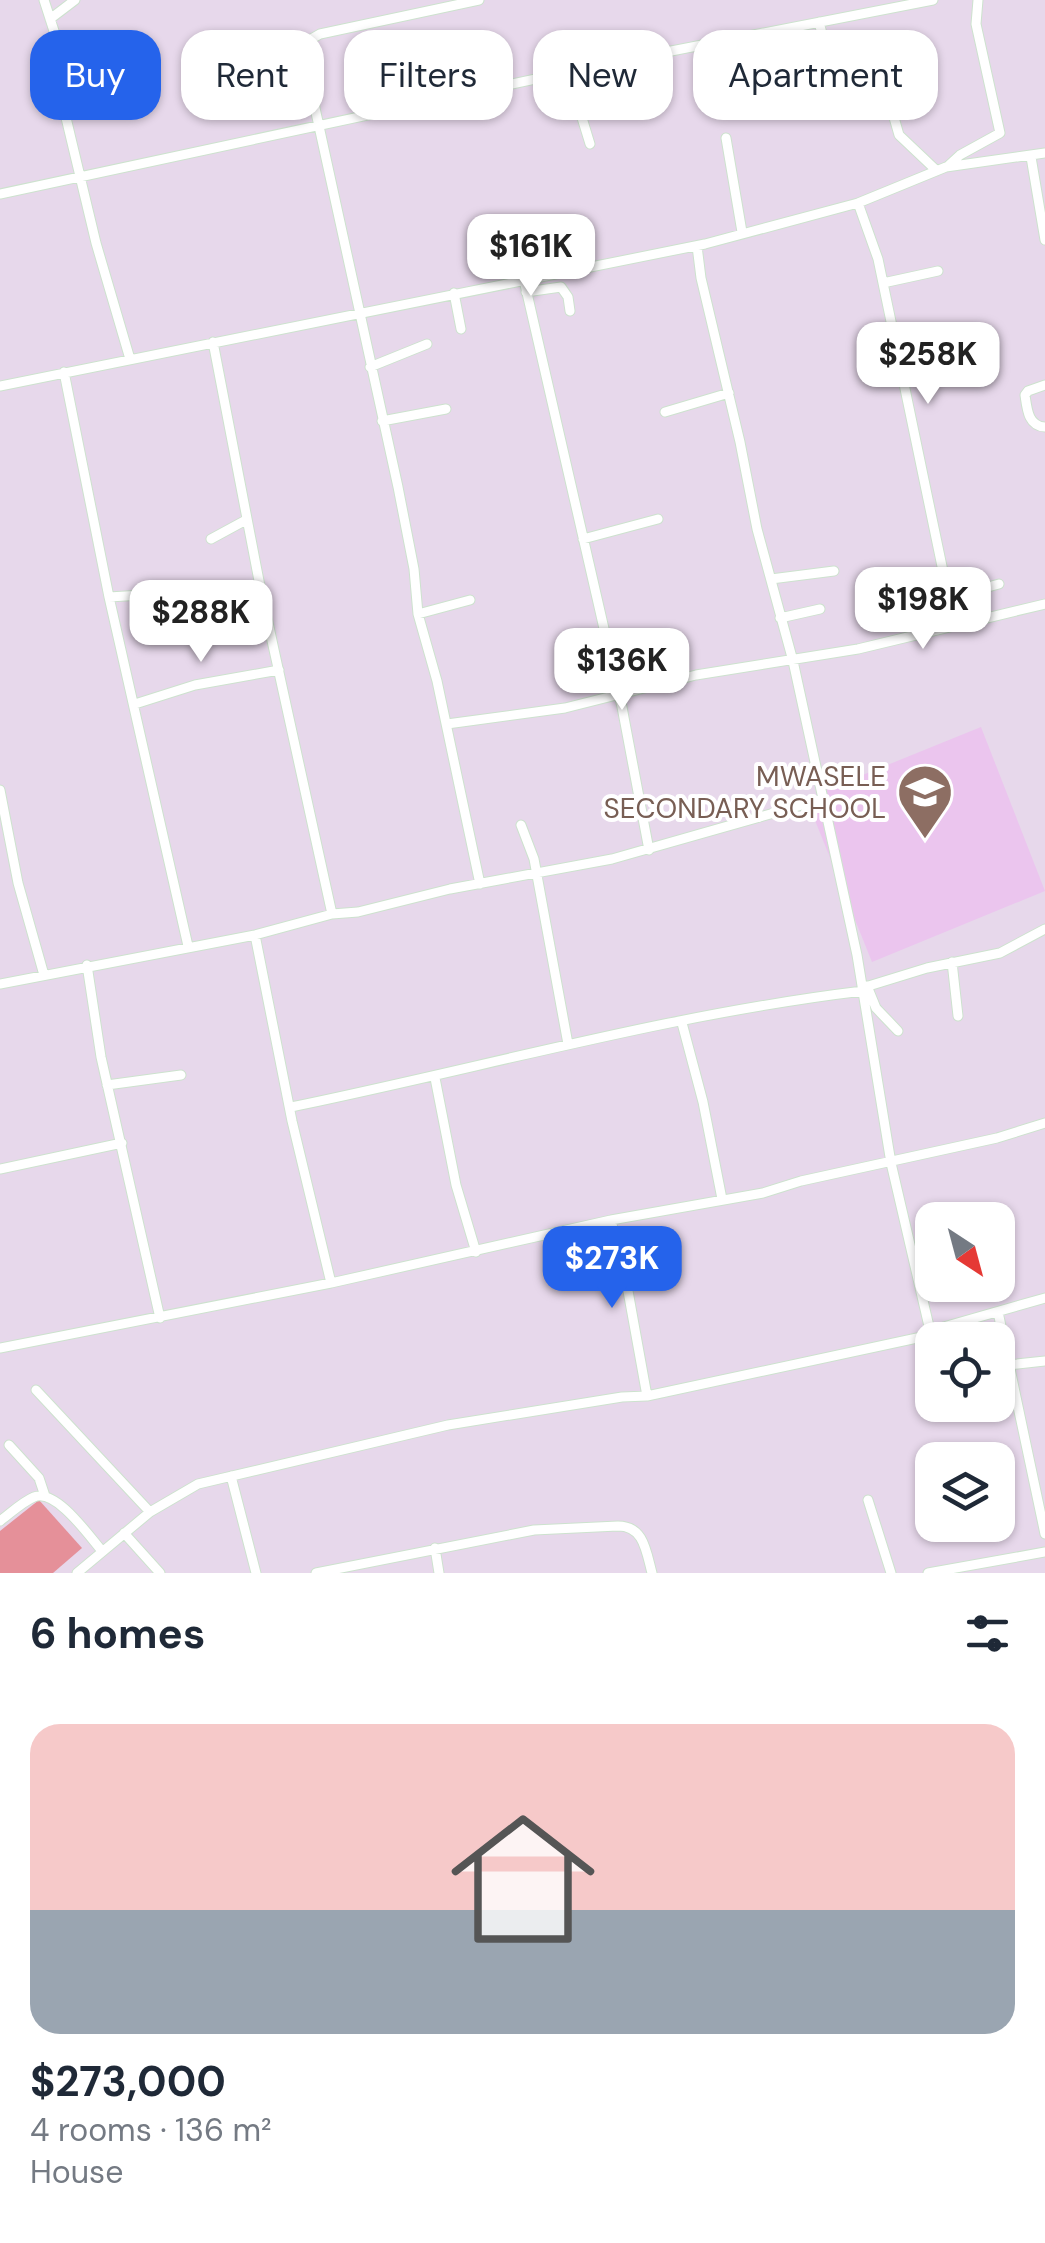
<!DOCTYPE html>
<meta charset="utf-8">
<style>
:root{--surface:#fff;--page:#f6f6f7;--text:#1f2937;--muted:#747a83;--line:#e0e1e3;--accent:#2563eb}
body{margin:0;font-family:"DM Sans",sans-serif;background:var(--page);color:var(--text);height:100vh;display:flex;flex-direction:column;font-size:38px;white-space:nowrap}
*{box-sizing:border-box;margin:0}
p{font-size:32px;color:var(--muted)}
.icon{flex:none;width:55px;height:55px;fill:none;stroke:currentColor;stroke-width:2;stroke-linecap:round;stroke-linejoin:round}
.map{position:relative;height:1573px;overflow:hidden}
.drawer{display:flex;flex-direction:column;background:var(--surface);flex:1}
.drawer>*{flex:none}
.top-card{position:absolute;left:30px;top:30px;width:985px;height:90px;display:flex;gap:20px}
.needle{width:65px;rotate:144deg}
.fabs{position:absolute;left:915px;top:1202px;display:grid;gap:20px}
.fabs a{display:grid;place-items:center;width:100px;height:100px;border-radius:20px;background:var(--surface);box-shadow:0 2px 8px #0004;font-size:50px}
.price{position:absolute;translate:-50% -85px;padding:0 22px;border-radius:20px;background:#fff;color:#222;font-size:32px;line-height:65px;filter:drop-shadow(0 2px 5px #0008)}
.price::after{content:'';position:absolute;left:50%;top:60px;width:30px;height:22px;margin-left:-15px;background:inherit;clip-path:polygon(0 0,100% 0,50% 100%)}
.price.current{background:var(--accent);color:#fff}
ul{padding:0;list-style:none}
li{display:grid;align-content:center;gap:20px;height:530px;padding:0 30px}
li+li{border-top:2px solid var(--line)}
li span{display:grid;place-items:center;height:310px;border-radius:30px;color:#555}
li>.icon{margin-inline-start:auto}
span .icon{width:180px;height:180px;fill:#fffc;stroke-width:1}
li b{font-size:42px}
h2{display:flex;justify-content:space-between;align-items:center;height:120px;padding:0 30px;font-size:42px}
.chip{padding:0 35px;border-radius:30px;background:var(--surface);box-shadow:0 2px 8px #0004;font-size:35px;line-height:90px}
.chip.current{background:var(--accent);color:#fff}
.map>svg:first-child{display:block}
.education{fill:#ebc5ee}
.green{fill:#e59099}
.lines{fill:none;stroke-linecap:round;stroke-linejoin:round}
.minor-casing{stroke:#cde2ce;stroke-width:11}
.minor{stroke:#fff;stroke-width:9}
.labels{text-anchor:middle;dominant-baseline:central;stroke-width:8;stroke-linejoin:round;paint-order:stroke}
.education-label{font-size:28px;fill:#785e54;stroke:#fff;text-anchor:end}
</style>
<div class="map">
<svg width="1045" height="1573" viewBox="0 0 1045 1573">
<rect width="100%" height="100%" fill="#e7d8eb"/>
<!-- education -->
<path class="education" d="M 981,727 L 1045,891 L 872,962 L 806,798 Z"/>
<!-- green -->
<path class="green" d="M 39,1500 L 82,1548 L 53,1573 L 0,1573 L 0,1531 Z"/>
<g class="lines">
<!-- minor casing -->
<g class="minor-casing">
<path id="minor" d="M 44,0 L 54,31 L 56,76 L 96,243 L 130,359
M 479,0 L 320,34 L 313,38 L 309,44 L 315,108 L 398,487 L 414,569 L 418,614 L 437,681 L 480,884
M 50,19 L 75,0
M 819,22 L 834,80 L 838,85 L 847,83
M 568,72 L 590,144
M 893,114 L 899,135 L 937,171
M 726,138 L 742,232
M 1031,157 L 1045,240
M 948,166 L 960,155 L 1000,133 L 976,24 L 978,0
M 0,194 L 615,62 L 933,0
M 858,203 L 878,259 L 954,624
M 697,246 L 701,278 L 740,442 L 757,529 L 793,661 L 857,955 L 891,1163 L 931,1335
M 524,280 L 622,707 L 649,850
M 883,283 L 938,271
M 526,292 L 561,287 L 568,297 L 570,311
M 454,293 L 461,329
M 213,342 L 260,586 L 332,914
M 370,367 L 427,344
M 64,372 L 109,597 L 188,946
M 1045,385 L 1028,391 L 1025,395 C 1027,409 1028,426 1045,427
M 0,386 L 705,244 L 858,203 L 946,167 L 1045,153
M 665,412 L 729,393
M 382,421 L 446,409
M 211,539 L 246,520
M 583,539 L 658,519
M 771,579 L 834,571
M 109,597 L 175,593
M 948,598 L 999,584
M 878,613 L 950,607
M 418,614 L 470,600
M 780,618 L 820,609
M 135,704 L 195,685 L 279,670
M 447,724 L 565,708 L 696,675 L 858,649 L 1045,604
M 0,790 L 18,883 L 44,975
M 521,825 L 534,859 L 568,1044
M 255,935 L 292,1121 L 331,1283
M 952,962 L 958,1016
M 87,965 L 101,1057 L 160,1318
M 0,984 L 255,935 L 332,914 L 358,912 L 450,889 L 612,859 L 823,799
M 867,986 L 876,1008 L 898,1031
M 862,988 L 927,968 L 1000,953 L 1045,929
M 682,1023 L 703,1102 L 722,1199
M 435,1078 L 456,1185 L 476,1252
M 107,1085 L 181,1075
M 291,1107 C 481,1068 670,1014 863,991
M 0,1169 L 122,1143
M 611,1220 L 628,1291 L 647,1396
M 998,1312 L 1045,1534
M 0,1348 L 331,1283 L 611,1220 L 763,1193 L 801,1181 L 997,1138 L 1045,1123
M 1008,1365 L 1045,1361
M 36,1390 L 150,1512
M 9,1445 L 39,1478 L 45,1496
M 231,1476 L 256,1573
M 868,1500 L 891,1573
M 0,1521 C 11,1513 22,1502 34,1497 C 56,1488 89,1536 102,1551
M 124,1533 L 160,1573
M 435,1548 L 439,1573
M 77,1573 L 150,1512 L 198,1484 L 448,1425 L 622,1397 L 647,1396 L 931,1335 L 940,1328 L 1045,1298
M 316,1573 L 534,1530 L 618,1526 C 644,1526 646,1551 652,1573
M 928,1573 L 1045,1552"/>
</g>
<!-- minor -->
<use href="#minor" class="minor"/>
</g>
<!-- icons -->
<defs>
<g id="school-pin" transform="scale(2.875)"><path d="M0 17L-7.5 6A9.5 9.5 0 1 1 7.5 6Z" fill="#8d6e63" stroke="#fff"/><path d="M0-5L7-2L0 1L-7-2ZM-4 1L0 2.5L4 1V4Q0 6-4 4Z" fill="#fff"/></g>
</defs>
<g fill-rule="evenodd">
<use href="#school-pin" x="925" y="792"/>
</g>
<g class="labels">
<!-- education labels -->
<g class="education-label">
<text x="886" y="776">MWASELE<tspan x="886" dy="32">SECONDARY SCHOOL</tspan></text>
</g>
</g>
</svg>
<div class="fabs">
<a><svg class="needle" viewBox="-14 -14 28 28"><path d="M0-13l5 13h-10z" fill="#e53935"/><path d="M0 13l5-13h-10z" fill="#747a83"/></svg></a>
<a><svg class="icon" aria-label="locate" viewBox="0 0 24 24"><circle cx="12" cy="12" r="6"/><path d="M12 2v4M12 18v4M2 12h4M18 12h4"/></svg></a>
<a><svg class="icon" aria-label="layers" viewBox="0 0 24 24"><path d="M12 4l9 5-9 5-9-5zM3 14l9 5 9-5"/></svg></a>
</div>
<b class="price" style="left:531px;top:299px">$161K</b>
<b class="price" style="left:928px;top:407px">$258K</b>
<b class="price" style="left:923px;top:652px">$198K</b>
<b class="price" style="left:201px;top:665px">$288K</b>
<b class="price" style="left:622px;top:713px">$136K</b>
<b class="price current" style="left:612px;top:1311px">$273K</b>
<div class="top-card">
<a class="chip current">Buy</a>
<a class="chip">Rent</a>
<a class="chip">Filters</a>
<a class="chip">New</a>
<a class="chip">Apartment</a>
</div>
</div>
<section class="drawer">
<h2>6 homes<svg class="icon" aria-label="filters" viewBox="0 0 24 24"><path d="M4 7h16M4 17h16"/><circle cx="9" cy="7" r="2"/><circle cx="15" cy="17" r="2"/></svg></h2>
<ul>
<li><span style="background:linear-gradient(#f6c9c9 60%,#9aa5b1 0)"><svg class="icon" aria-label="home" viewBox="0 0 24 24"><path d="M3 11l9-7 9 7M6 9v11h12V9"/></svg></span><div><b>$273,000</b><p>4 rooms · 136 m²</p><p>House</p></div></li>
</ul>
</section>
